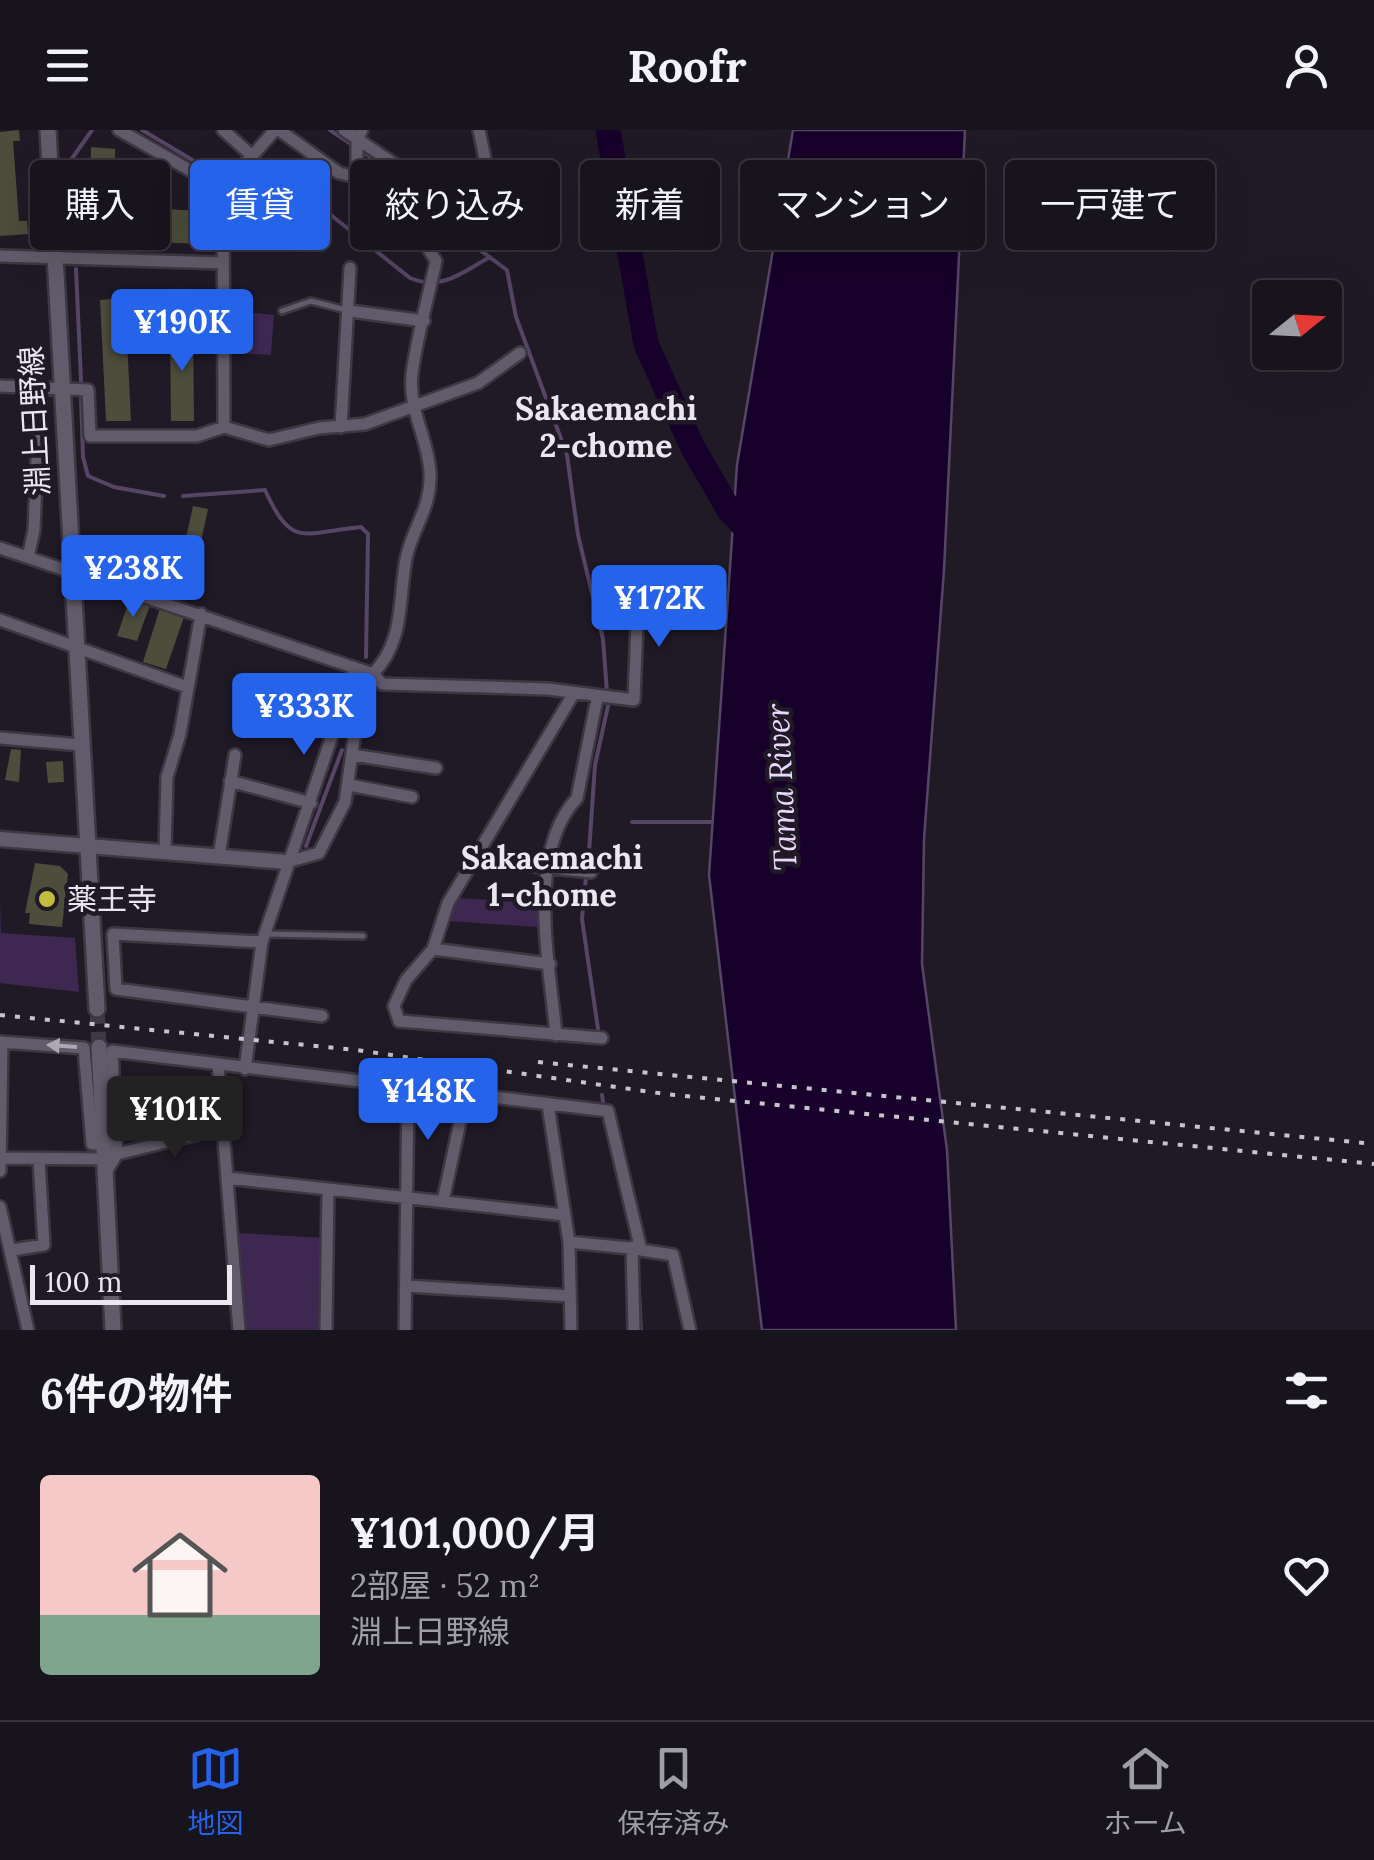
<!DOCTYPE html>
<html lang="ja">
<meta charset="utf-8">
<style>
:root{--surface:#18141d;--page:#211d26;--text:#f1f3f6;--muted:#9f9ea4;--line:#36333b;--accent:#2563eb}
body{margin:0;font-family:Lora,"Noto Sans JP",serif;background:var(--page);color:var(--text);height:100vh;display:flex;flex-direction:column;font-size:38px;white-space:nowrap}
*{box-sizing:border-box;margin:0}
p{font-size:32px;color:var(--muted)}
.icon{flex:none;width:55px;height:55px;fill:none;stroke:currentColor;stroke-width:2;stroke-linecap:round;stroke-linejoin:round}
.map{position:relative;height:1200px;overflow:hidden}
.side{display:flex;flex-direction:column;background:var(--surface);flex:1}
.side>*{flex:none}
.banner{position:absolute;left:30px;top:30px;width:1315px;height:90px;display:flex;gap:20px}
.needle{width:65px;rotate:72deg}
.fabs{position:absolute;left:1252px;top:150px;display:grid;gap:20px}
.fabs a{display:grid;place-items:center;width:90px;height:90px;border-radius:10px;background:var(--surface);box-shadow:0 10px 40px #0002,0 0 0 2px var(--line);font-size:50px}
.scale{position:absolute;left:30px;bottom:25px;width:202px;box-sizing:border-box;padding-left:10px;border:5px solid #ebe7f0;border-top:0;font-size:28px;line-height:35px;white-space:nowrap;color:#ebe7f0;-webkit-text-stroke:8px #201a27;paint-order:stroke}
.price{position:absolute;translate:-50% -85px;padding:0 22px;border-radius:10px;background:var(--accent);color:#fff;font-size:32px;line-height:65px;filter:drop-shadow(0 2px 5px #0008)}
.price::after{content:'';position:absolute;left:50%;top:60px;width:30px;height:22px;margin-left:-15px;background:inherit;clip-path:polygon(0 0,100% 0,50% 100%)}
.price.selected{background:#222;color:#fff}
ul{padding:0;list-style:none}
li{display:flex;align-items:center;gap:30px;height:250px;padding:0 40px}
li span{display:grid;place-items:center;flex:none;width:280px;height:200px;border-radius:10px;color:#555}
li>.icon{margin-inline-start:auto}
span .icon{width:120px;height:120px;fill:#fffc;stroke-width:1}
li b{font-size:42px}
h2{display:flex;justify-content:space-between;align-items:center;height:120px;padding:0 40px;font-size:42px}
.pill{padding:0 35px;border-radius:10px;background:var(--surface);box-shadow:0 10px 40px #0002,0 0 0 2px var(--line);font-size:35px;line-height:90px}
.pill.selected{background:var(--accent);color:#fff}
header{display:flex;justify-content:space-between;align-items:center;height:130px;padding:0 40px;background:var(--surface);font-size:45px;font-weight:700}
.tab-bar{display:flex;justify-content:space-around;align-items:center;height:140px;border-top:2px solid var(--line);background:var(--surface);font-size:28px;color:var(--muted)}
.tab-bar a{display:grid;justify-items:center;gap:5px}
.tab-bar .selected{color:var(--accent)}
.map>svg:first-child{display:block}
.green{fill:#3e2852}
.water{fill:#17002a;stroke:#574565;stroke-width:2.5}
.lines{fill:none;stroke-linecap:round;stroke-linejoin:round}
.stream{stroke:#574565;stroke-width:4}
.river{stroke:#17002a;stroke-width:25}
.building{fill:#4d4d3c}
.secondary-tunnel{stroke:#3e3945;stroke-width:15;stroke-dasharray:15 8;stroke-linecap:butt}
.service-casing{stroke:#3c3741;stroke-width:10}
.minor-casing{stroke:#3c3741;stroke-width:16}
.tertiary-casing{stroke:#3c3741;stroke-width:19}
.secondary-casing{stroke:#3c3741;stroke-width:20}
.service{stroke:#625b6b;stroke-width:5}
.minor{stroke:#625b6b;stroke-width:11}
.tertiary{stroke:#625b6b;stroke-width:14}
.secondary{stroke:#625b6b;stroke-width:15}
.rail{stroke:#c8c4cd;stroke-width:4;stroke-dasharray:5 10;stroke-linecap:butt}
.oneway{fill:#ada8b4}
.poi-dot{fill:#c3bd3e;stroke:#201a27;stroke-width:4}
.labels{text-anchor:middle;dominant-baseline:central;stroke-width:9;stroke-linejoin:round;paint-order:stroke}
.street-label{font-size:30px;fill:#ebe7f0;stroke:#201a27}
.poi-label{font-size:30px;fill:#ebe7f0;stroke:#201a27;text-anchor:start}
.neighbourhood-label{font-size:32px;font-weight:bold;fill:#ebe7f0;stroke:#201a27}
.water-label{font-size:32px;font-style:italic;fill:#ead9fc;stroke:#201a27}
</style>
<header><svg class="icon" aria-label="menu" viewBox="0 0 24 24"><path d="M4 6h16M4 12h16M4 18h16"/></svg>Roofr<svg class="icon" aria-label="person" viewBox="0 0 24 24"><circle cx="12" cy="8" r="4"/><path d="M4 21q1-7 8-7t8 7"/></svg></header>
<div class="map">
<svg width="1374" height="1200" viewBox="0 0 1374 1200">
<rect width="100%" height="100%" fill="#201a27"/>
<!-- green -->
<path class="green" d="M 235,181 L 274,185 L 271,225 L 234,223 Z
M 458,768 L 539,773 L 537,797 L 449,791 Z
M 0,772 L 1,803 L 75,808 L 79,862 L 0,853 Z
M 238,1103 L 324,1108 L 323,1200 L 246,1200 Z"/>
<!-- water -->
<path class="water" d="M 793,0 L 965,0 L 944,440 L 924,709 L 922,834 L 947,1020 L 956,1200 L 762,1200 L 709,745 L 737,335 Z"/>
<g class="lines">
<!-- stream -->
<path class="stream" d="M 142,0 L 221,47 L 246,58 L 307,71 L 327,82 L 410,148 C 442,161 461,143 490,127
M 330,0 L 416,57 L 428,69
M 444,88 L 458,103
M 469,112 L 507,140 L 516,187 L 567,325 L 578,405 L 603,509 L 608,576 L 595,635 L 588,737
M 75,120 L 66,37 L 92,0
M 76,139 L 81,251
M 81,265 L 83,327 L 88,346 L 114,357 L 164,366
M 183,366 L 265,360 C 292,419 302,403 361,397 L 368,404 L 366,527
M 632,692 L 712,692
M 306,716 L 342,620
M 586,747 L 582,789 L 598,899
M 602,965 L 603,972
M 606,994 L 616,1039
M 638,1144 L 641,1200"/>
<!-- river -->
<path class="river" d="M 608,0 L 646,214 L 692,316 L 729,380 L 754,407"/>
</g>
<!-- building -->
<path class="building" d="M 19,0 L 20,11 L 13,11 L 19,91 L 27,91 L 28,104 L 0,106 L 0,2 Z
M 91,17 L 115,19 L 116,75 L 136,75 L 137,60 L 146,59 L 145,77 L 195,81 L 195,89 L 203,92 L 202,114 L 90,109 Z
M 125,168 L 131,291 L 106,291 L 100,170 Z
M 170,197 L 193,197 L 194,291 L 171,291 Z
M 193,376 L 208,379 L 192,453 L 177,449 Z
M 130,468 L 150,475 L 137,511 L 117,506 Z
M 160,478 L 184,487 L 166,539 L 143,532 Z
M 11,619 L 21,620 L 19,652 L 5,650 Z
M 63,631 L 64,652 L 48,653 L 46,632 Z
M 35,733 L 60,736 L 68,744 L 62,797 L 29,794 L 30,783 L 25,783 Z"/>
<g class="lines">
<!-- secondary-tunnel -->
<path class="secondary-tunnel" d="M 97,879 L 99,917"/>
<!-- service casing -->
<g class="service-casing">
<path id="service" d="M 282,181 L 311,171 L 346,180
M 266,804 L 363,806"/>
</g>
<!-- minor casing -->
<g class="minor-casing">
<path id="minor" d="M 119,0 L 223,59 L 224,297
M 223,0 L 250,24
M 279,0 L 339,43 L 357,47
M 344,0 L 418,50 L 468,106 L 480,109 L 495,96 L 497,87 L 479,0
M 223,59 L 275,0
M 0,126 L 222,133
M 350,181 L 424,191
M 0,256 L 88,260 L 90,306 L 197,306 L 224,297 L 269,310 L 319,298 L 365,294 L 478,253 L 520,223
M 341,297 L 350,138
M 0,418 L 373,544 C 405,510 398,472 406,429 C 412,398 432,378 430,342 C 428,308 408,280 412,244 C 417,206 428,168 436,131 L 410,90 L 357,47 L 357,10 L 362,0
M 28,427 L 34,400 L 40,258
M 0,490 L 187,557
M 373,544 L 382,554 L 548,559 L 634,570 L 638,468
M 574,563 L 448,773 L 433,819 L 406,850 L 394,876 L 399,891 L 602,908
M 0,608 L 81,615
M 353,625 L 436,638
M 230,651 L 311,673
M 349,655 L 412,667
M 165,721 L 167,647 L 180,604 L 201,484
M 219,726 L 235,625
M 474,730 L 591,742
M 287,732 L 319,723 L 345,672 L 354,609 L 373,544
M 262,812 L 113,804 L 116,859 L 322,886
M 433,819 L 550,834
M 556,905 C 550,835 525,724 577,668 L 597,569
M 0,912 L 84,918 L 92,1014 L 104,1014
M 218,935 L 239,1200
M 245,939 L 262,812 L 355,538
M 548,975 L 569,1112 L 571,1200
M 117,1024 L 223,998
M 0,1028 L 105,1029
M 0,1041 L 2,912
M 105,1044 L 117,1024 L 112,921 L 608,981 L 641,1120 L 673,1125 L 690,1200
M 228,1048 L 564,1085
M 443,1071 L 466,964
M 0,1077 L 28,1200
M 569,1112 L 639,1119
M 632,1117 L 634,1200
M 12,1120 L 44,1115 L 39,1030
M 406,1156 L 570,1166
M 326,1200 L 328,1059
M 405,1200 L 408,958"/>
</g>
<!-- tertiary casing -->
<g class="tertiary-casing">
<path id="tertiary" d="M 0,709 L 287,732"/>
</g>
<!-- secondary casing -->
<g class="secondary-casing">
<path id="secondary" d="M 48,0 L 97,879
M 99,917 L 113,1200"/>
</g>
<!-- service -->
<use href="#service" class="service"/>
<!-- minor -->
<use href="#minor" class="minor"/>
<!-- tertiary -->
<use href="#tertiary" class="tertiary"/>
<!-- secondary -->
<use href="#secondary" class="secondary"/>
<!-- rail -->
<path class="rail" d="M 0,885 L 356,920 L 665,964 L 1374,1034
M 538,932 L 1374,1014"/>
</g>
<!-- one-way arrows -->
<defs><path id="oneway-solid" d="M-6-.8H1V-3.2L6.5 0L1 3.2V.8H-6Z" transform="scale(2.5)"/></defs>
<use class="oneway" href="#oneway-solid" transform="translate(62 916) rotate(-176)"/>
<!-- markers -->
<circle class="poi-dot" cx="47" cy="769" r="10"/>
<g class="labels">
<!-- street labels -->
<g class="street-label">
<text transform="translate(34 291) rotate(-93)">淵上日野線</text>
</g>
<!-- poi labels -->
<g class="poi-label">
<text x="67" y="769">薬王寺</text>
</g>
<!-- neighbourhood labels -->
<g class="neighbourhood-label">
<text x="606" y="278">Sakaemachi<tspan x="606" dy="37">2-chome</tspan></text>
<text x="552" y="727">Sakaemachi<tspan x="552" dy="37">1-chome</tspan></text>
</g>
<!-- water labels -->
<g class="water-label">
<text transform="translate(781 657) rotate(-93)">Tama River</text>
</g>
</g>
</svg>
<div class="fabs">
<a><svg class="needle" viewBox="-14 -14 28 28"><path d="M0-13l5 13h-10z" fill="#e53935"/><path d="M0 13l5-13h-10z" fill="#9f9ea4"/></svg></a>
</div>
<div class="scale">100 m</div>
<b class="price" style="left:182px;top:244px">¥190K</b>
<b class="price" style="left:133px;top:490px">¥238K</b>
<b class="price" style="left:659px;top:520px">¥172K</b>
<b class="price" style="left:304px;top:628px">¥333K</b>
<b class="price" style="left:428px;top:1013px">¥148K</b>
<b class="price selected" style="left:175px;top:1031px">¥101K</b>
<div class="banner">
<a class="pill">購入</a>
<a class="pill selected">賃貸</a>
<a class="pill">絞り込み</a>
<a class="pill">新着</a>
<a class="pill">マンション</a>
<a class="pill">一戸建て</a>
</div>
</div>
<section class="side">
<h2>6件の物件<svg class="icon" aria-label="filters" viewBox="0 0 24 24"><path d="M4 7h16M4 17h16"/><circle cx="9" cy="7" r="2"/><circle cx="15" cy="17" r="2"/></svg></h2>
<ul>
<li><span style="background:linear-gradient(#f6c9c9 70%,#7fa58c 0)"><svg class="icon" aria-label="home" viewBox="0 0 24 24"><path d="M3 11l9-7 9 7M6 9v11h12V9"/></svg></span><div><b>¥101,000/月</b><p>2部屋 · 52 m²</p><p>淵上日野線</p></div><svg class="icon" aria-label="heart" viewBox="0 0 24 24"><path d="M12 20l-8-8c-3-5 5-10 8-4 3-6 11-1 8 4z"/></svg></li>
</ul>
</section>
<nav class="tab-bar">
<a class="selected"><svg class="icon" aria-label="map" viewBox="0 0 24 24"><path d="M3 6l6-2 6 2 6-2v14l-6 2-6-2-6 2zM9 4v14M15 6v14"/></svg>地図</a>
<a><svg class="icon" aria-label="saved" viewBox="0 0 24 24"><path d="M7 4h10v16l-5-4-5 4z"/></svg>保存済み</a>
<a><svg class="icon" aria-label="home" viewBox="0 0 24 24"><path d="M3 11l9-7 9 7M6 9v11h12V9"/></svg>ホーム</a>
</nav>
